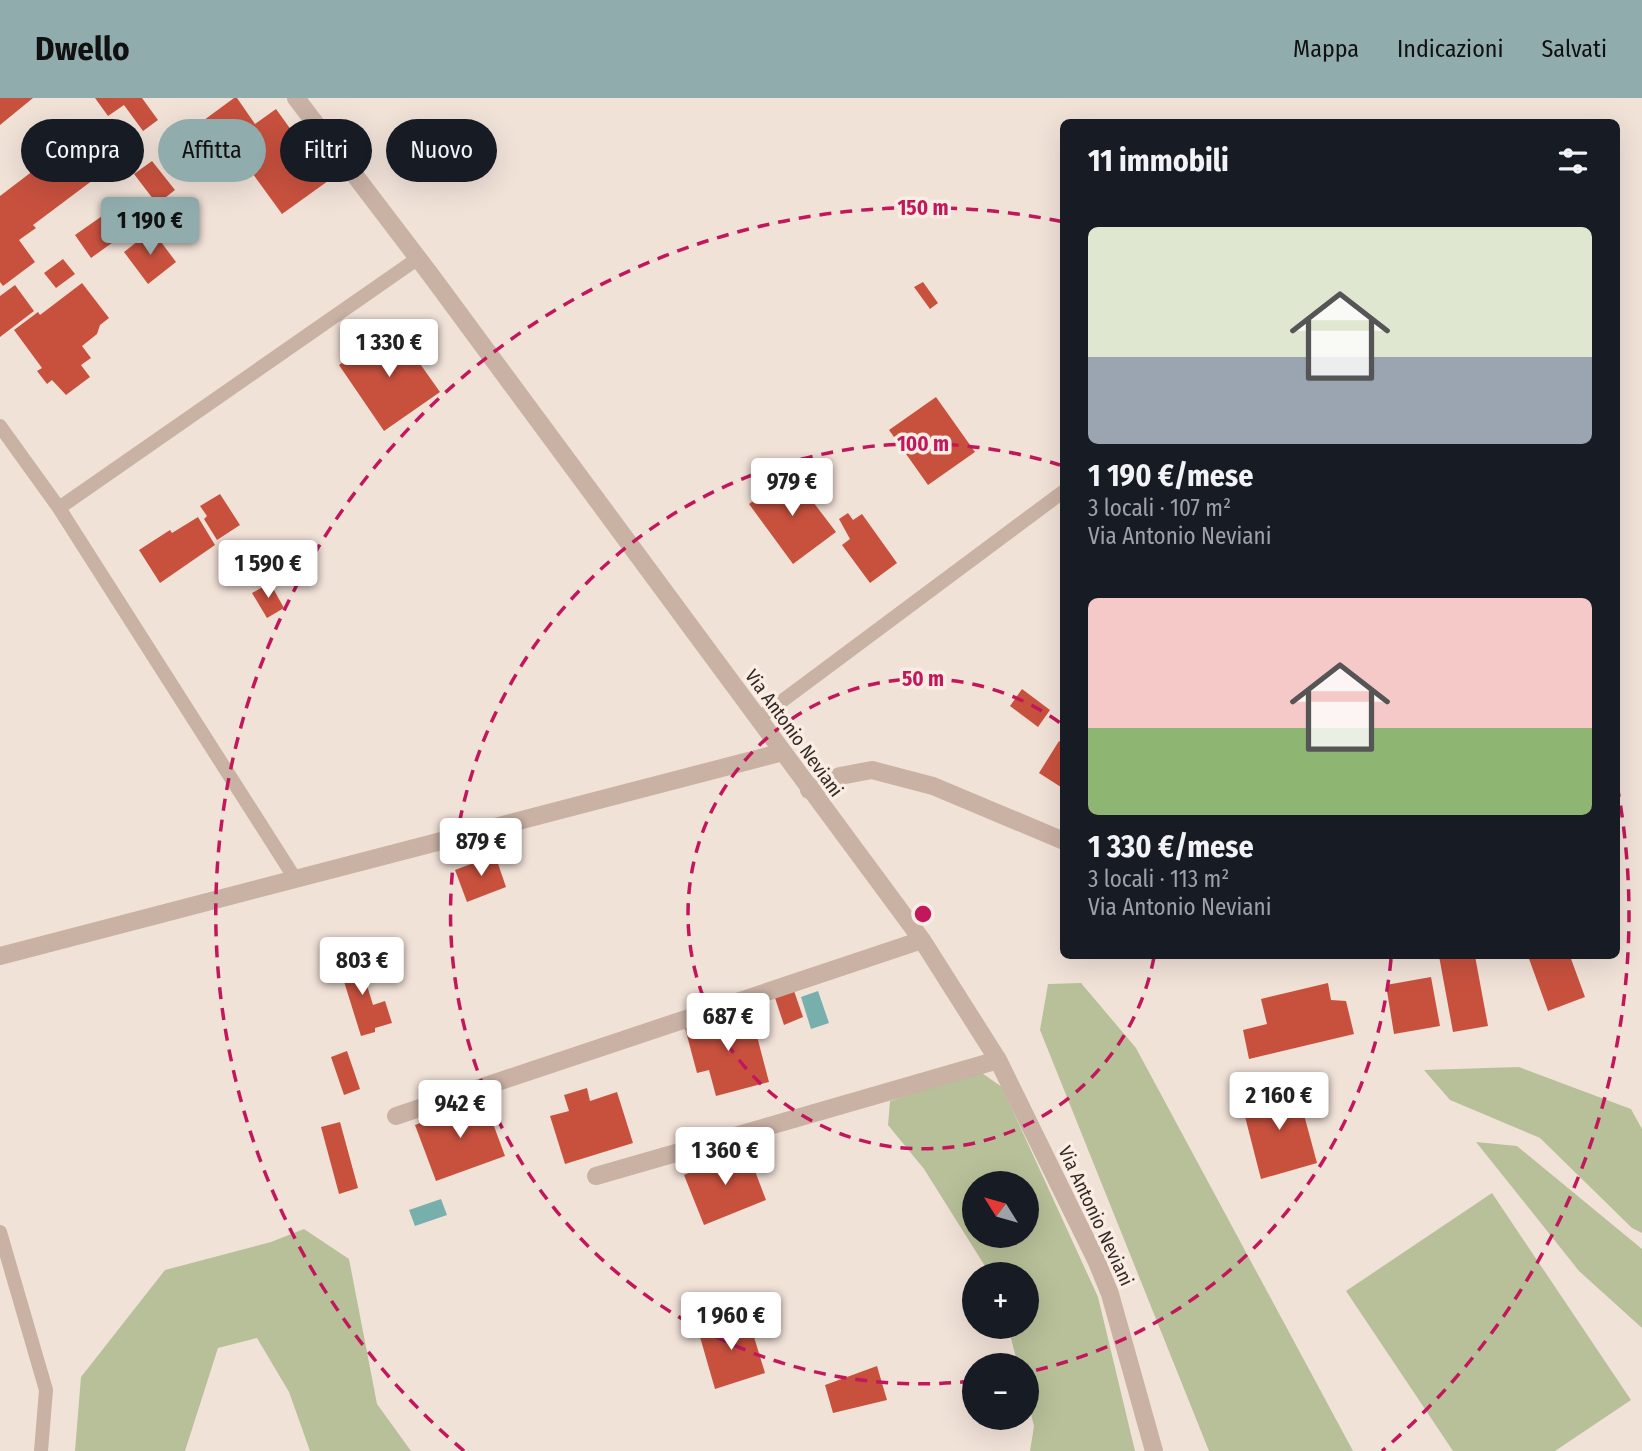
<!DOCTYPE html>
<html lang="it">
<meta charset="utf-8">
<style>
:root{--surface:#171b24;--page:#20242c;--text:#f1f3f6;--muted:#9ea1a6;--accent:#91acad}
body{margin:0;font-family:"Fira Sans Condensed",sans-serif;background:var(--page);color:var(--text);height:100vh;display:flex;flex-direction:column;font-size:26px;white-space:nowrap}
*{box-sizing:border-box;margin:0}
p{font-size:23px;color:var(--muted)}
.icon{flex:none;width:38px;height:38px;fill:none;stroke:currentColor;stroke-width:2;stroke-linecap:round;stroke-linejoin:round}
.map{position:relative;flex:1;overflow:hidden}
.sheet{position:absolute;left:1060px;top:21px;width:560px;height:840px;display:flex;flex-direction:column;background:var(--surface);border-radius:10px;box-shadow:0 7px 28px #0002}
.sheet>*{flex:none}
.hud{position:absolute;left:21px;top:21px;width:665px;height:63px;display:flex;gap:14px}
.needle{width:46px;rotate:307deg}
.controls{position:absolute;left:962px;top:1073px;display:grid;gap:14px}
.controls a{display:grid;place-items:center;width:77px;height:77px;border-radius:50%;background:var(--surface);box-shadow:0 7px 28px #0002;font-size:35px}
.price{position:absolute;translate:-50% -60px;padding:0 16px;border-radius:7px;background:#fff;color:#222;font-size:23px;line-height:46px;filter:drop-shadow(0 2px 4px #0008)}
.price::after{content:'';position:absolute;left:50%;top:42px;width:21px;height:16px;margin-left:-10px;background:inherit;clip-path:polygon(0 0,100% 0,50% 100%)}
.price.current{background:var(--accent);color:#111}
ul{padding:0;list-style:none}
li{display:grid;align-content:center;gap:14px;height:371px;padding:0 28px}
li span{display:grid;place-items:center;height:217px;border-radius:10px;color:#555}
li>.icon{margin-inline-start:auto}
span .icon{width:126px;height:126px;fill:#fffc;stroke-width:1}
li b{font-size:30px}
h2{display:flex;justify-content:space-between;align-items:center;height:84px;padding:0 28px;font-size:30px}
.chip{padding:0 24px;border-radius:32px;background:var(--surface);box-shadow:0 7px 28px #0002;font-size:24px;line-height:63px}
.chip.current{background:var(--accent);color:#111}
header{display:flex;align-items:center;gap:42px;box-sizing:border-box;height:98px;padding:0 35px;background:var(--accent);color:#111}
header strong{font-size:33px}
nav{display:flex;gap:38px;margin-inline-start:auto;font-size:24px}
.map>svg:first-child{display:block}
.green{fill:#b7c098;fill-rule:evenodd}
.water{fill:#76afab}
.building{fill:#c8513e}
.lines{fill:none;stroke-linecap:round;stroke-linejoin:round}
.lane{stroke:#c9b1a4;stroke-width:14}
.street{stroke:#c9b1a4;stroke-width:18}
.ring{fill:none;stroke:#c2185b;stroke-width:3.5;stroke-dasharray:12 9}
.labels{text-anchor:middle;dominant-baseline:central;stroke-width:7;stroke-linejoin:round;paint-order:stroke}
.street-label{font-size:19px;fill:#342926;stroke:#f9ede4}
.centre{fill:#c2185b;stroke:#f9ede4;stroke-width:3.5}
.ring-label{font-size:21px;text-anchor:middle;font-weight:bold;fill:#c2185b;stroke:#f9ede4;stroke-width:7;stroke-linejoin:round;paint-order:stroke}
</style>
<header>
<strong>Dwello</strong>
<nav><a>Mappa</a><a>Indicazioni</a><a>Salvati</a></nav>
</header>
<div class="map">
<svg width="1642" height="1353" viewBox="0 0 1642 1353">
<rect width="100%" height="100%" fill="#f1e2d8"/>
<!-- green -->
<path class="green" d="M 1081,885 L 1136,950 L 1353,1353 L 1209,1353 L 1040,932 L 1048,886 Z
M 1519,969 L 1631,1011 L 1642,1031 L 1642,1135 L 1632,1130 L 1540,1040 L 1450,1002 L 1424,972 Z
M 979,973 L 1002,989 L 1098,1199 L 1135,1353 L 1030,1353 L 1034,1328 L 1027,1301 L 1027,1267 L 1018,1267 L 1008,1229 L 1027,1228 L 1027,1176 L 990,1176 L 924,1071 L 888,1027 L 890,1003 ZM 975,1085 L 1027,1085 L 1027,1138 L 975,1138 Z
M 1476,1044 L 1517,1048 L 1642,1151 L 1642,1230 L 1579,1173 Z
M 1492,1095 L 1631,1302 L 1555,1353 L 1453,1353 L 1346,1193 Z
M 304,1131 L 349,1161 L 377,1306 L 411,1353 L 310,1353 L 289,1294 L 257,1240 L 218,1250 L 185,1353 L 75,1353 L 81,1279 L 165,1172 L 271,1144 Z"/>
<!-- water -->
<path class="water" d="M 818,893 L 829,925 L 811,931 L 801,899 Z
M 441,1101 L 447,1117 L 415,1128 L 409,1112 Z"/>
<!-- building -->
<path class="building" d="M 0,0 L 33,0 L 0,27 Z
M 95,0 L 142,0 L 158,22 L 143,33 L 124,7 L 108,18 Z
M 234,0 L 237,0 L 255,26 L 276,11 L 328,83 L 282,116 L 234,50 L 224,58 L 200,25 Z
M 67,47 L 93,82 L 33,127 L 36,130 L 19,142 L 35,164 L 3,188 L 0,184 L 0,98 Z
M 152,63 L 175,92 L 157,106 L 134,76 Z
M 125,102 L 141,124 L 91,160 L 75,137 Z
M 152,132 L 176,164 L 148,186 L 124,154 Z
M 63,161 L 75,176 L 56,190 L 44,175 Z
M 923,184 L 938,205 L 930,211 L 914,189 Z
M 82,185 L 109,220 L 100,227 L 97,236 L 82,248 L 91,260 L 81,267 L 90,279 L 66,297 L 52,282 L 47,286 L 37,273 L 42,270 L 14,232 L 38,214 L 40,217 Z
M 15,187 L 34,213 L 0,239 L 0,198 Z
M 394,229 L 440,294 L 384,333 L 339,267 Z
M 936,299 L 975,354 L 928,387 L 889,332 Z
M 791,375 L 836,434 L 793,466 L 749,406 Z
M 220,396 L 240,427 L 217,442 L 204,421 L 207,418 L 200,408 Z
M 848,415 L 853,422 L 862,416 L 897,465 L 870,485 L 842,447 L 850,441 L 839,421 Z
M 198,419 L 215,447 L 160,485 L 139,452 L 170,432 L 172,435 Z
M 270,485 L 284,510 L 267,520 L 252,495 Z
M 1022,591 L 1050,612 L 1038,629 L 1010,608 Z
M 1059,643 L 1064,646 L 1064,691 L 1039,675 Z
M 495,757 L 506,789 L 467,804 L 455,772 Z
M 357,855 L 373,907 L 385,903 L 392,925 L 375,930 L 375,934 L 361,938 L 337,861 Z
M 1439,858 L 1475,858 L 1488,928 L 1453,934 Z
M 1528,858 L 1570,858 L 1585,899 L 1548,913 Z
M 1431,879 L 1440,928 L 1394,936 L 1386,887 Z
M 1328,885 L 1331,902 L 1346,903 L 1354,936 L 1249,961 L 1243,932 L 1267,926 L 1261,901 Z
M 793,890 L 803,919 L 784,927 L 774,897 Z
M 734,914 L 749,920 L 754,927 L 769,984 L 716,998 L 709,972 L 697,975 L 685,930 Z
M 347,953 L 360,991 L 344,997 L 331,959 Z
M 1296,987 L 1317,1065 L 1261,1081 L 1241,1003 Z
M 587,990 L 590,1003 L 617,994 L 633,1045 L 565,1066 L 550,1018 L 569,1013 L 564,997 Z
M 484,1001 L 505,1058 L 436,1083 L 415,1027 Z
M 340,1024 L 358,1090 L 339,1096 L 321,1029 Z
M 747,1052 L 766,1102 L 704,1127 L 684,1077 Z
M 747,1216 L 765,1275 L 715,1291 L 698,1232 Z
M 877,1268 L 887,1302 L 833,1315 L 825,1287 Z"/>
<g class="lines">
<!-- lane -->
<path class="lane" d="M 0,328 L 59,410 L 296,782
M 59,410 L 417,161
M 758,621 L 1064,393
M 0,1134 L 46,1292 L 41,1353"/>
<!-- street -->
<path class="street" d="M 296,0 L 430,176 L 922,842 L 998,962 L 1097,1164 L 1110,1196 L 1154,1353
M 809,692 L 840,678 L 872,672 L 933,688 L 1064,743
M 0,858 L 783,654
M 396,1018 L 922,842
M 596,1078 L 998,962"/>
</g>
<!-- distance rings -->
<g class="ring">
<path d="M1154 859A235 235 0 1 1 1063 627"/>
<path d="M1391 861A470 470 0 0 1 1029 1274M972 1283A470 470 0 1 1 1060 367"/>
<path d="M464 1353A706 706 0 0 1 1064 124M1617 687A706 706 0 0 1 1382 1353"/>
</g>
<g class="labels">
<!-- street labels -->
<g class="street-label">
<text transform="translate(794 635) rotate(54)">Via Antonio Neviani</text>
<text transform="translate(1096 1118) rotate(65)">Via Antonio Neviani</text>
</g>
</g>
<circle cx="923" cy="816" r="10" class="centre"/>
<g class="ring-label">
<text x="923" y="117">150 m</text>
<text x="923" y="353">100 m</text>
<text x="923" y="588">50 m</text>
</g>
</svg>
<div class="controls">
<a><svg class="needle" viewBox="-14 -14 28 28"><path d="M0-13l5 13h-10z" fill="#e53935"/><path d="M0 13l5-13h-10z" fill="#9ea1a6"/></svg></a>
<a>+</a>
<a>−</a>
</div>
<b class="price current" style="left:150px;top:159px">1 190 €</b>
<b class="price" style="left:389px;top:281px">1 330 €</b>
<b class="price" style="left:792px;top:420px">979 €</b>
<b class="price" style="left:268px;top:502px">1 590 €</b>
<b class="price" style="left:481px;top:780px">879 €</b>
<b class="price" style="left:362px;top:899px">803 €</b>
<b class="price" style="left:728px;top:955px">687 €</b>
<b class="price" style="left:1279px;top:1034px">2 160 €</b>
<b class="price" style="left:460px;top:1042px">942 €</b>
<b class="price" style="left:725px;top:1089px">1 360 €</b>
<b class="price" style="left:731px;top:1254px">1 960 €</b>
<div class="hud">
<a class="chip">Compra</a>
<a class="chip current">Affitta</a>
<a class="chip">Filtri</a>
<a class="chip">Nuovo</a>
</div>
<section class="sheet">
<h2>11 immobili<svg class="icon" aria-label="filters" viewBox="0 0 24 24"><path d="M4 7h16M4 17h16"/><circle cx="9" cy="7" r="2"/><circle cx="15" cy="17" r="2"/></svg></h2>
<ul>
<li><span style="background:linear-gradient(#dfe7d0 60%,#9aa5b1 0)"><svg class="icon" aria-label="home" viewBox="0 0 24 24"><path d="M3 11l9-7 9 7M6 9v11h12V9"/></svg></span><div><b>1 190 €/mese</b><p>3 locali · 107 m²</p><p>Via Antonio Neviani</p></div></li>
<li><span style="background:linear-gradient(#f6c9c9 60%,#8fb573 0)"><svg class="icon" aria-label="home" viewBox="0 0 24 24"><path d="M3 11l9-7 9 7M6 9v11h12V9"/></svg></span><div><b>1 330 €/mese</b><p>3 locali · 113 m²</p><p>Via Antonio Neviani</p></div></li>
</ul>
</section>
</div>
